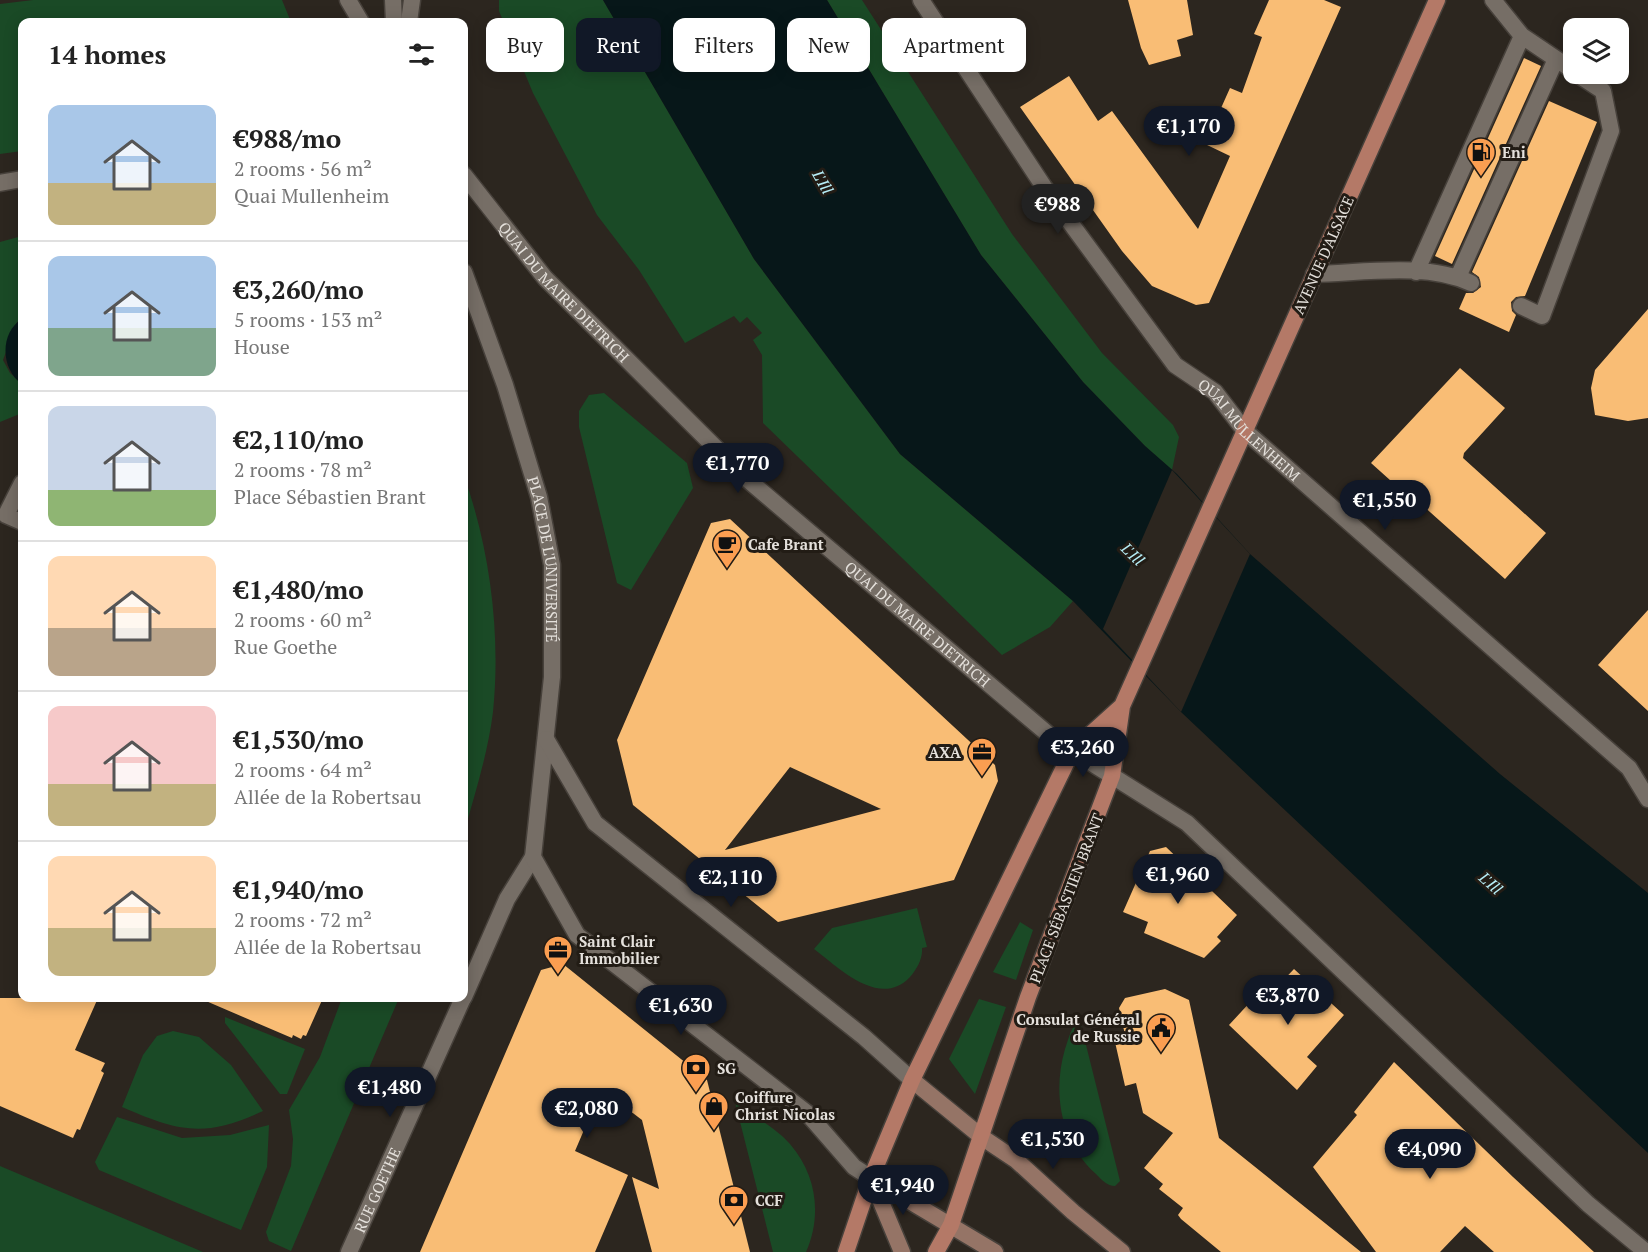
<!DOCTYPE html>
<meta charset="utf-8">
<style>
:root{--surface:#fff;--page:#f6f6f6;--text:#222;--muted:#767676;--line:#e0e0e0;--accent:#111827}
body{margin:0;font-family:"PT Serif",serif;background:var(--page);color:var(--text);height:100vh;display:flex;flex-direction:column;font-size:22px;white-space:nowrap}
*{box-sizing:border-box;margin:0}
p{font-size:20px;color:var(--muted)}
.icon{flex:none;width:33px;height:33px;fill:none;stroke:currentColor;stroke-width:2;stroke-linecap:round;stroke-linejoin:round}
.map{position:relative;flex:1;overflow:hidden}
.panel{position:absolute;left:18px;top:18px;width:450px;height:984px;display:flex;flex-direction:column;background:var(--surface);border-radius:12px;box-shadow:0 3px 15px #0003}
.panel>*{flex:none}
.guide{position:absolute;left:486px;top:18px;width:570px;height:54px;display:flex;gap:12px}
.buttons{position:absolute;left:1563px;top:18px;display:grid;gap:12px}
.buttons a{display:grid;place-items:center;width:66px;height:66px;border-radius:12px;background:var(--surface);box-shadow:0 3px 15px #0003;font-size:30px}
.price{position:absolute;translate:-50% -51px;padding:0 14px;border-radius:21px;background:var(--accent);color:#fff;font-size:20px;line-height:39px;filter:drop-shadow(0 2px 3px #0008)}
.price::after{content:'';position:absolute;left:50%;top:36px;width:18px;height:14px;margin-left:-9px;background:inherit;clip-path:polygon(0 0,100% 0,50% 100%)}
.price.on{background:#222;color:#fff}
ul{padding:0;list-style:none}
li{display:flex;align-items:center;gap:18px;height:150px;padding:0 30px}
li+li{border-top:2px solid var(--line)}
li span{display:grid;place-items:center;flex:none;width:168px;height:120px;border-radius:12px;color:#555}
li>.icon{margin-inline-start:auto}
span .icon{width:72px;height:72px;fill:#fffc;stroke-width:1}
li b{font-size:26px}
h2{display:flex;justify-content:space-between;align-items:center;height:72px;padding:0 30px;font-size:26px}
.pill{padding:0 21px;border-radius:12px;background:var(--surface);box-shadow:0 3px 15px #0003;font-size:21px;line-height:54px}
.pill.on{background:var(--accent);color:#fff}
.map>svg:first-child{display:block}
.green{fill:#1a4a26}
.water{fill:#071719}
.pier{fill:#2c261f}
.building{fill:#f9bd75;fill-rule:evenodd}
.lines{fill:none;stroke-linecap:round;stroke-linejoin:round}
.service-casing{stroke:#47413b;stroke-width:19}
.minor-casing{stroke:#47413b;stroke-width:19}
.tertiary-casing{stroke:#47413b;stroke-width:19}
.secondary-casing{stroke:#47413b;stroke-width:19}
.primary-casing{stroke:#47413b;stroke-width:19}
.service{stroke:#766e66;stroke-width:16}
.minor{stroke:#766e66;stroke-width:16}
.tertiary{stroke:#766e66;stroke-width:16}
.secondary{stroke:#957466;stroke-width:16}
.primary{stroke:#b47967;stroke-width:16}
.labels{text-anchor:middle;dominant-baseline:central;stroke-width:6;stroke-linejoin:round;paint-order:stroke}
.poi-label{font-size:15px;font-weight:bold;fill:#e5e1dc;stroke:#221c15;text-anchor:start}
.street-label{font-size:15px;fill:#e5e1dc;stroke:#221c15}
.water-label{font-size:16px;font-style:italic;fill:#b6edf6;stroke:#221c15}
</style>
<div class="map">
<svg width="1648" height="1252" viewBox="0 0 1648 1252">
<rect width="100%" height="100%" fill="#2c261f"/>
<!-- green -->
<path class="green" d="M 33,0 L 282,0 L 291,22 L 22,22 L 22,151 L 0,154 L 0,4 Z
M 499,0 L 603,0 L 754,259 L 900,454 L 1073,601 L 1050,627 L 1002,655 L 763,423 L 762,355 L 753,340 L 762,333 L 747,317 L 740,323 L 734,316 L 685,343 L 639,270 L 597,215 L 533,93 L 499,11 Z
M 827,0 L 862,0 L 1012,234 L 1102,353 L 1173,425 L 1179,437 L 1172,470 L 1145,446 L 1083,382 L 981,255 Z
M 22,236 L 22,319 L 17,322 L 3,360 L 10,373 L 22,384 L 22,413 L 0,422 L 0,242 Z
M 604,393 L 687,463 L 693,488 L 631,590 L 617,583 L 579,427 L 579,411 L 589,395 Z
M 464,476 C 490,549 501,634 493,712 C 488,753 475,793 464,833 Z
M 917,908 L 927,947 L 922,948 C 923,958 917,969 910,977 C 880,1009 839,968 814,949 L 832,928 Z
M 1020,922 L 1033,930 L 1016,980 L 993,972 Z
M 342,998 L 399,998 L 291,1251 L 269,1241 L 266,1232 L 291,1166 L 293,1139 L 289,1110 L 320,1057 Z
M 979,999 L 1006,1007 L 975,1094 L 949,1059 Z
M 225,1017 L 305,1049 L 287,1094 L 280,1094 L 225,1023 Z
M 1076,1024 L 1081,1025 L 1120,1181 L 1115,1186 C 1107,1186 1102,1180 1096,1174 C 1061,1143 1052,1094 1065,1049 C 1068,1041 1070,1030 1076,1024 Z
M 173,1031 L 199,1037 L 231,1065 L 263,1111 C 205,1138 179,1132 122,1107 L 143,1055 L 157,1036 Z
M 735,1102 C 752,1115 776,1128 790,1144 C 817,1175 822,1216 806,1252 L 773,1252 Z
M 117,1117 L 182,1138 L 230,1135 L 269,1125 L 267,1167 L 241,1230 L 99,1170 L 95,1162 Z
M 0,1166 L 203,1252 L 0,1252 Z"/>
<!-- water -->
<path class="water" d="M 603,0 L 827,0 L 981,255 L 1083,382 L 1145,446 L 1177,474 L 1250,554 L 1500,774 L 1648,893 L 1648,1153 L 1181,712 L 1073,601 L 900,454 L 754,259 Z
M 22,319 L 22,384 C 0,369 0,332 22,319 Z"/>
<!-- pier -->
<path class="pier" d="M 1172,470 L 1250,554 L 1181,712 L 1103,629 Z"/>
<!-- building -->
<path class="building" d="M 1128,0 L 1187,0 L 1193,35 L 1177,40 L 1181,56 L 1149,65 L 1141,48 Z
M 1269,0 L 1324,0 L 1341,7 L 1209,303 L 1196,305 L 1152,286 L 1122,251 L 1020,107 L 1069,76 L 1098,121 L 1112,111 L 1198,229 L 1230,156 L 1205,144 L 1230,88 L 1242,93 L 1262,37 L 1254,34 Z
M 1524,58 L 1541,66 L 1452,264 L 1435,256 Z
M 1549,101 L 1597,122 L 1525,296 L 1516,297 L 1511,302 L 1512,311 L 1516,315 L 1509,332 L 1459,309 L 1466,293 L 1473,293 L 1481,287 L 1479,277 L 1472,272 Z
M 1648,309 L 1648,418 L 1628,421 L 1595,415 L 1591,388 L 1595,370 Z
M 1460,368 L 1505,408 L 1464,453 L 1463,458 L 1546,533 L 1505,579 L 1421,504 L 1420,507 L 1371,463 Z
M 730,519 L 995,765 L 998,781 L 954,880 L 778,922 L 633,805 L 617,740 L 711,523 ZM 790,767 L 881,809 L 725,850 Z
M 1648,610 L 1648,711 L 1598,665 Z
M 1166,847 L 1237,915 L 1217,937 L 1221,941 L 1204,958 L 1144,933 L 1148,922 L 1123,912 L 1150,851 Z
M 563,964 L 707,1080 L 750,1252 L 652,1252 L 632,1177 L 659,1189 L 642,1120 L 621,1104 L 593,1109 L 575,1151 L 628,1175 L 595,1252 L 420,1252 L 541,970 Z
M 1294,969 L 1344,1015 L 1307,1057 L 1317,1066 L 1297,1090 L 1229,1025 L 1266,985 L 1273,991 Z
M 1165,989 L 1189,1000 L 1219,1138 L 1361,1252 L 1221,1252 L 1181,1219 L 1178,1215 L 1183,1208 L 1159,1189 L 1163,1184 L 1144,1168 L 1173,1133 L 1143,1113 L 1136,1083 L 1125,1086 L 1115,1042 L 1126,1039 L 1119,1008 L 1125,998 Z
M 0,998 L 98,998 L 75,1050 L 105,1063 L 101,1071 L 104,1073 L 80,1130 L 77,1129 L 73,1138 L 0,1106 Z
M 199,998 L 323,998 L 306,1036 L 303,1035 L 301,1039 L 293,1035 L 292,1038 Z
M 1394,1062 L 1513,1177 L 1594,1252 L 1494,1252 L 1465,1226 L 1440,1252 L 1376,1252 L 1313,1167 L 1357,1115 L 1354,1112 Z"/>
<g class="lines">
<!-- service casing -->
<g class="service-casing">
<path id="service" d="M 1493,0 L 1522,36 L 1574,71
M 1416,272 L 1522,36
M 1314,274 C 1363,273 1425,262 1471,283
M 1458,277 L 1556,59
M 1521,306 L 1542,316 L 1611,131 L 1603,91 L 1577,74
M 22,483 L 6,515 L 22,522"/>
</g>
<!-- minor casing -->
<g class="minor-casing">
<g id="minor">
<path id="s1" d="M 921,0 L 1044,187 L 1175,365 L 1215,392 L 1245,431 L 1629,768 L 1648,799"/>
<path id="s2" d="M 464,175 L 545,278 L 748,480 L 1055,740 L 1187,823 L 1588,1204 L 1646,1252"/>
<path d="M 0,183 L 22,179"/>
<path d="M 464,997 L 507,899 L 533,857"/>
<path id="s3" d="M 349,1252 L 463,998"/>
</g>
</g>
<!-- tertiary casing -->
<g class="tertiary-casing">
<g id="tertiary">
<path d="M 348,0 L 361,22"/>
<path d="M 393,0 L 394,22"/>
<path d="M 409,22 L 412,0"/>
<path id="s4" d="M 464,272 L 505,385 L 539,497 L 552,565 L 552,677 L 533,857 L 577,935 L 807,1113 L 854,1167 L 871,1178"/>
<path d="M 546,739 L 595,823 L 864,1037 L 912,1080"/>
</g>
</g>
<!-- secondary casing -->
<g class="secondary-casing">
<path id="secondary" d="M 912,1080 L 983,1138 L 1016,1160 L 1073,1212 L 1122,1252
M 871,1178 L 995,1252
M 871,1178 L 902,1252"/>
</g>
<!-- primary casing -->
<g class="primary-casing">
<path id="primary" d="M 846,1252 L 871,1178 L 912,1080 L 1072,751 L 1122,706
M 936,1252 L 951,1225 L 1028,997 L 1112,776 L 1122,706 L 1437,0"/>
</g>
<!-- service -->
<use href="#service" class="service"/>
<!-- minor -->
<use href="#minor" class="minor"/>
<!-- tertiary -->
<use href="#tertiary" class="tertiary"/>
<!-- secondary -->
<use href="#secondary" class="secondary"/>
<!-- primary -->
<use href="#primary" class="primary"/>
</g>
<!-- icons -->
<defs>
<g id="fuel-pin" transform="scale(1.5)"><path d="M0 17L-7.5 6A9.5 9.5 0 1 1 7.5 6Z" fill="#fb9e51" stroke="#221c15"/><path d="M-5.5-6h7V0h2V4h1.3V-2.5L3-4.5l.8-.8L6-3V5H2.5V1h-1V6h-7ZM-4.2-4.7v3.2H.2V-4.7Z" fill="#111"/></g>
<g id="cafe-pin" transform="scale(1.5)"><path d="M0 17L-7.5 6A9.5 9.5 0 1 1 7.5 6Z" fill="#fb9e51" stroke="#221c15"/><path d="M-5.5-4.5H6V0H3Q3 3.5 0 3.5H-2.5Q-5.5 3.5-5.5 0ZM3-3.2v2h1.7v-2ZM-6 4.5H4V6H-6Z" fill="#111"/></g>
<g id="office-pin" transform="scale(1.5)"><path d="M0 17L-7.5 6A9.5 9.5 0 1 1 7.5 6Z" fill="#fb9e51" stroke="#221c15"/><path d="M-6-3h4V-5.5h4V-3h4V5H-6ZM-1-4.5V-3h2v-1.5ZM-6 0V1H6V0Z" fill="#111"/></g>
<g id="civic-pin" transform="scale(1.5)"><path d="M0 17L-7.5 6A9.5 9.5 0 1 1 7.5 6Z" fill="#fb9e51" stroke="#221c15"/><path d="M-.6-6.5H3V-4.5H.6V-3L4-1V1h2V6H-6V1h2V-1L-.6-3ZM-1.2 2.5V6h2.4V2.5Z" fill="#111"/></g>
<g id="bank-pin" transform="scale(1.5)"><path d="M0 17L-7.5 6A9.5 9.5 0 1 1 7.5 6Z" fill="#fb9e51" stroke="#221c15"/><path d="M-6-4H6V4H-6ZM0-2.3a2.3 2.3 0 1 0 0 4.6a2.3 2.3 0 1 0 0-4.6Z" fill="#111"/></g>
<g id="shop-pin" transform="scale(1.5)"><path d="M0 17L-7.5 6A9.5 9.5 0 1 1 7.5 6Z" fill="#fb9e51" stroke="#221c15"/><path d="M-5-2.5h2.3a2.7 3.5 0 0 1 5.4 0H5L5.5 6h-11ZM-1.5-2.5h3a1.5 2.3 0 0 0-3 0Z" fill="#111"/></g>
</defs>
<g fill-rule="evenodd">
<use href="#fuel-pin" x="1481" y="152"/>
<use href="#cafe-pin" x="727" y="544"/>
<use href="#office-pin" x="982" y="752"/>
<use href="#office-pin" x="558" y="950"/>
<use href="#civic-pin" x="1161" y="1028"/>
<use href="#bank-pin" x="696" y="1068"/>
<use href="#shop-pin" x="714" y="1106"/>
<use href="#bank-pin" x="734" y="1200"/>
</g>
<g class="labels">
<!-- poi labels -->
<g class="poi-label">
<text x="1502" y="152">Eni</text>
<text x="748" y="544">Cafe Brant</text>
<text x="961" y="752" text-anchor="end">AXA</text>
<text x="579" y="941">Saint Clair<tspan x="579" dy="17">Immobilier</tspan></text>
<text x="1140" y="1019" text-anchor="end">Consulat Général<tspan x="1140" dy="17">de Russie</tspan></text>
<text x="717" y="1068">SG</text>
<text x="735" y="1097">Coiffure<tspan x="735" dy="17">Christ Nicolas</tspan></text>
<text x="755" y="1200">CCF</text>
</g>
<!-- street labels -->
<g class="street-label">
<text transform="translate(1323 255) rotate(-66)">AVENUE D'ALSACE</text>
<text stroke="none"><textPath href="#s2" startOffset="154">QUAI DU MAIRE DIETRICH</textPath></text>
<text stroke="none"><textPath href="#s1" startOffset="544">QUAI MULLENHEIM</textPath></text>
<text stroke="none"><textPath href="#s4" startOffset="300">PLACE DE L'UNIVERSITÉ</textPath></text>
<text stroke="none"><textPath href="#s2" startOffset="640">QUAI DU MAIRE DIETRICH</textPath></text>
<text transform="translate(1066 898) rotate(-69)">PLACE SÉBASTIEN BRANT</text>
<text stroke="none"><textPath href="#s3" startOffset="68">RUE GOETHE</textPath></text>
</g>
<!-- water labels -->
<g class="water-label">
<text transform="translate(823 182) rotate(60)">L'Ill</text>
<text transform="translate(1133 554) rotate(44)">L'Ill</text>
<text transform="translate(1491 883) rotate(42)">L'Ill</text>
</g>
</g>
</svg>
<div class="buttons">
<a><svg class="icon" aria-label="layers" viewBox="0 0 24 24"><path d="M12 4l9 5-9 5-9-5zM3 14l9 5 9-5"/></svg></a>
</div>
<b class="price" style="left:1189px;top:157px">€1,170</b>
<b class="price on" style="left:1058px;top:235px">€988</b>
<b class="price" style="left:738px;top:494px">€1,770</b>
<b class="price" style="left:1385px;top:531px">€1,550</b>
<b class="price" style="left:1083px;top:778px">€3,260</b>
<b class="price" style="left:1178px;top:905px">€1,960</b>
<b class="price" style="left:731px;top:908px">€2,110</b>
<b class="price" style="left:1288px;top:1026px">€3,870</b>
<b class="price" style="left:681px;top:1036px">€1,630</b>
<b class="price" style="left:390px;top:1118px">€1,480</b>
<b class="price" style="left:587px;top:1139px">€2,080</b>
<b class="price" style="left:1053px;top:1170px">€1,530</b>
<b class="price" style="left:1430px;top:1180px">€4,090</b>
<b class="price" style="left:903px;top:1216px">€1,940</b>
<div class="guide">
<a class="pill">Buy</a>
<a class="pill on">Rent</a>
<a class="pill">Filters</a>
<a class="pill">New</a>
<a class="pill">Apartment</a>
</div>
<section class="panel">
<h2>14 homes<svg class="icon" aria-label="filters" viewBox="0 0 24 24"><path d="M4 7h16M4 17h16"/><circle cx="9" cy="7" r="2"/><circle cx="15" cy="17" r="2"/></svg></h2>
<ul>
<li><span style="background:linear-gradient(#a9c7e8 65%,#c2b280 0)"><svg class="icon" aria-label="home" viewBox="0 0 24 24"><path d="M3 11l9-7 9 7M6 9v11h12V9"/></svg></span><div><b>€988/mo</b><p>2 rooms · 56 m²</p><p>Quai Mullenheim</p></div></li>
<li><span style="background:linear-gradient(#a9c7e8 60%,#7fa58c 0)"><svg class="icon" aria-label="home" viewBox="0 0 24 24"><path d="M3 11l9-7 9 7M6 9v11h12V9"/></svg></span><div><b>€3,260/mo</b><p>5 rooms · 153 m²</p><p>House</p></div></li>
<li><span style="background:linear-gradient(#c9d6e8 70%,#8fb573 0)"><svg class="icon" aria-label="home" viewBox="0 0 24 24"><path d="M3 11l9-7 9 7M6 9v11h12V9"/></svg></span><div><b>€2,110/mo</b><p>2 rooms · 78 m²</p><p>Place Sébastien Brant</p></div></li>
<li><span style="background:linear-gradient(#ffd9b3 60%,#b9a48a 0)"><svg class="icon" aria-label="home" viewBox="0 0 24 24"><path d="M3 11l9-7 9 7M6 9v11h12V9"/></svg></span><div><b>€1,480/mo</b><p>2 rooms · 60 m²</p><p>Rue Goethe</p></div></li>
<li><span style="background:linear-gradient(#f6c9c9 65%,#c2b280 0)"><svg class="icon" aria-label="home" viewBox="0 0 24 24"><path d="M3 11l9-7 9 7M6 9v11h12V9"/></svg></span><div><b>€1,530/mo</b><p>2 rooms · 64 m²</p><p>Allée de la Robertsau</p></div></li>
<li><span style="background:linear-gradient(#ffd9b3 60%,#c2b280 0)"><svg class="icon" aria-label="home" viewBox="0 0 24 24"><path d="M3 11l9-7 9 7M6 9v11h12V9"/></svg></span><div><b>€1,940/mo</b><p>2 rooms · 72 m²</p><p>Allée de la Robertsau</p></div></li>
</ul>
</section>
</div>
